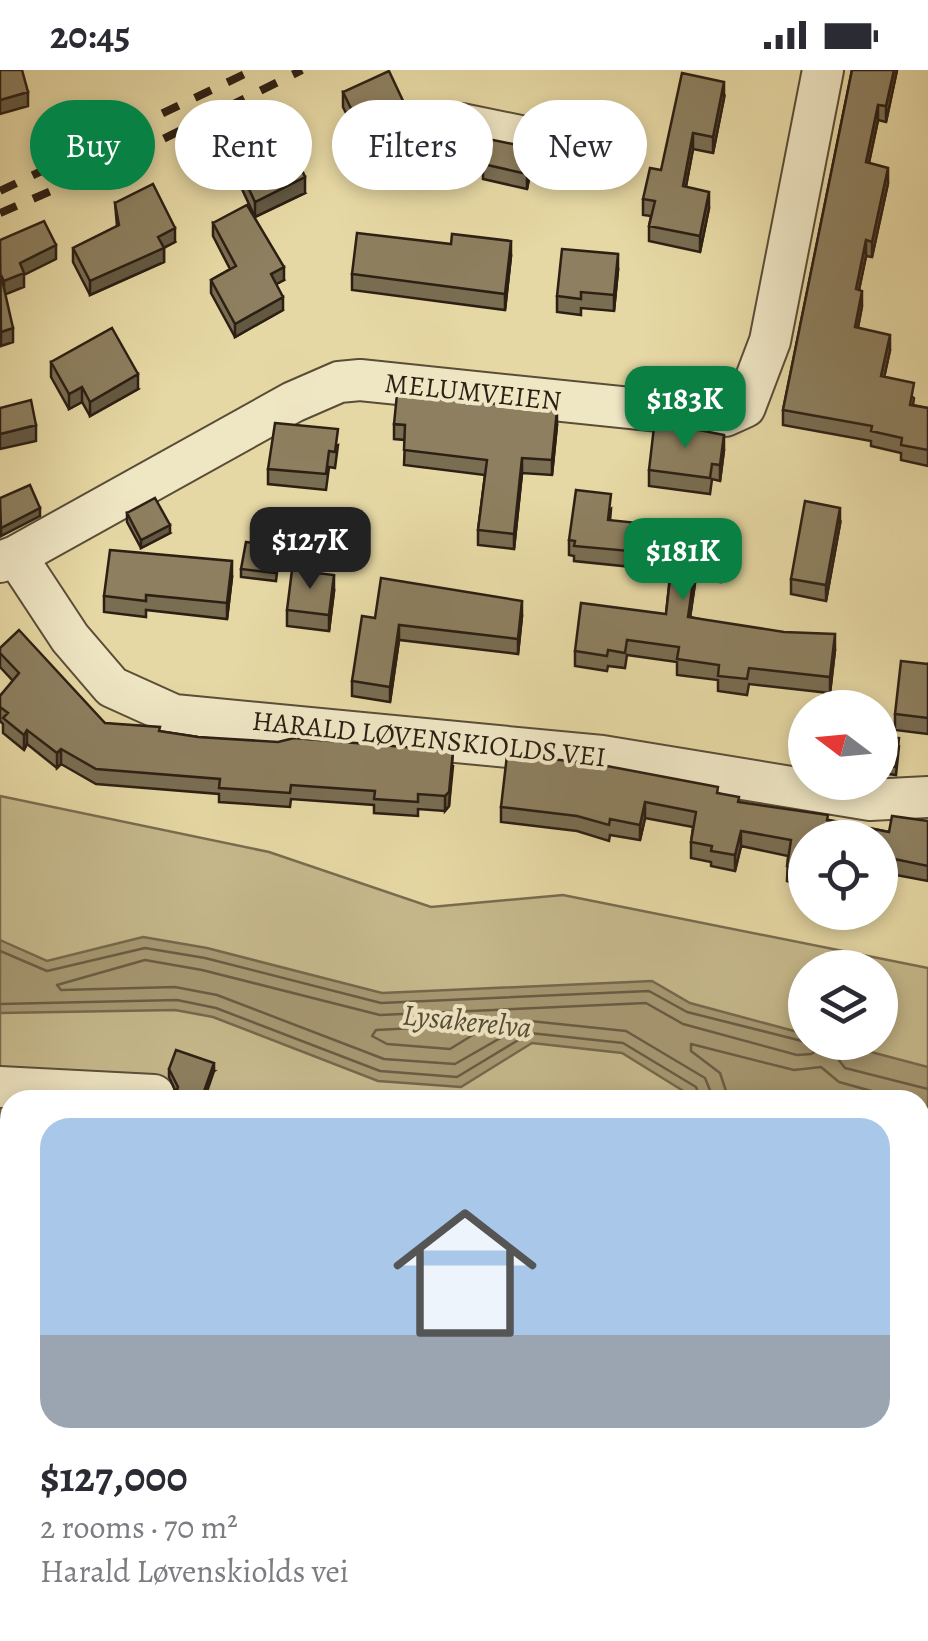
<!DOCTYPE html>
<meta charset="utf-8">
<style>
:root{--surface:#fff;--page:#f2f2f3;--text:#2b2b33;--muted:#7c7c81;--accent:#0b8043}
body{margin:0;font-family:Alegreya,serif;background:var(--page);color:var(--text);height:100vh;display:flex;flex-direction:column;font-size:38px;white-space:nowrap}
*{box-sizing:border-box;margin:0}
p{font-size:32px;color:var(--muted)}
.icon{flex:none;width:55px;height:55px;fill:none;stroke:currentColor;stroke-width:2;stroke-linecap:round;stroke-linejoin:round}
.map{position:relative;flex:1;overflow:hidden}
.sheet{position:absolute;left:0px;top:1020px;width:930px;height:552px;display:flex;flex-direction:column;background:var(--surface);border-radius:30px 30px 0 0;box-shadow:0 5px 15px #0003}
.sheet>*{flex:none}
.hud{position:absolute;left:30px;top:30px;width:870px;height:90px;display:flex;gap:20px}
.needle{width:65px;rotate:286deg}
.buttons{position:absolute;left:788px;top:620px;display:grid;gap:20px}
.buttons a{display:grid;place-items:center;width:110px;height:110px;border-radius:50%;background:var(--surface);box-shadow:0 5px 15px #0003;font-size:50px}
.price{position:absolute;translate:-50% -85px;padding:0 22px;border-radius:20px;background:var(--accent);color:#fff;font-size:32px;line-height:65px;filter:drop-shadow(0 2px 5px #0008)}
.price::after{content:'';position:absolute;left:50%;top:60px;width:30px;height:22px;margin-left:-15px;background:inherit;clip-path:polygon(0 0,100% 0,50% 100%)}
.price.current{background:#222;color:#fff}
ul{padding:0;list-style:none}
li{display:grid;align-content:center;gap:20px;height:530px;padding:0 40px}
li span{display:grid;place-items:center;height:310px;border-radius:30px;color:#555}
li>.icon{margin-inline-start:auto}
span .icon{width:180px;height:180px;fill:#fffc;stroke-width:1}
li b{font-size:42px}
.tag{padding:0 35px;border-radius:45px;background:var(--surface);box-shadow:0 5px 15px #0003;font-size:35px;line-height:90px}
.tag.current{background:var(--accent);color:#fff}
.status{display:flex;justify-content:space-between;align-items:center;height:70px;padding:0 50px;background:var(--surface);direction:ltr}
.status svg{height:28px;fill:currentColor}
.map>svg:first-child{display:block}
.green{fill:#c6b98c;stroke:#796c50;stroke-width:2.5;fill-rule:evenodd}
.water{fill:#a79973;stroke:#76684d;stroke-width:2.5}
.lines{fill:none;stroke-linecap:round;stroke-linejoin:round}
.shore{stroke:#6a5c44;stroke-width:2.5}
.minor-casing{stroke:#5a4d38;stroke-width:44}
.minor{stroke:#efe6c4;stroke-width:40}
.rail{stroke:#2c1f14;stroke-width:8;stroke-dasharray:18 18;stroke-linecap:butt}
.wall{fill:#796d52;stroke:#2c1f14;stroke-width:2.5}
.shaded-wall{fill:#635942;stroke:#2c1f14;stroke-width:2.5}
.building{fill:#8d7f5f;stroke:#2c1f14;stroke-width:2.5}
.labels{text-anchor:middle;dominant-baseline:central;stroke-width:8;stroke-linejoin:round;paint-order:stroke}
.street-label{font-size:28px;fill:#2c1f14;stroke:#efe6c4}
.water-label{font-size:30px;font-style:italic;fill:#574a35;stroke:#efe6c4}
</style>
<div class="status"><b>20:45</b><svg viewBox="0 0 49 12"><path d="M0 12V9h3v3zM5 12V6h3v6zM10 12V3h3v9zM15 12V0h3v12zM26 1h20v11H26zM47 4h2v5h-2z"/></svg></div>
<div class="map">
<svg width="928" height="1571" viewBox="0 0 928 1571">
<rect width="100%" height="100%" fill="#e6d8a4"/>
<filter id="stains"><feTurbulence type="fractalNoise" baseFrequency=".002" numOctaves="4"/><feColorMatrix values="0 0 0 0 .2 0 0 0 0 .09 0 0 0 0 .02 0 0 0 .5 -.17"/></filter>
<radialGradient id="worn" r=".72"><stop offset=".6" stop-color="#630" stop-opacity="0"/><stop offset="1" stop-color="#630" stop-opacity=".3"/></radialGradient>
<!-- green -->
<path class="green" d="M 0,726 L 269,782 L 431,837 L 563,825 L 928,898 L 928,1514 L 920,1516 L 920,1030 L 10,1030 L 10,1502 L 0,1510 ZM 805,898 L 880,898 L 880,972 L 805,972 Z
M 552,1563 L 717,1563 L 689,1571 L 559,1571 Z"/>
<!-- water -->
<path class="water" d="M 143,867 L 207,878 L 382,923 L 652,911 L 690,933 L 805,964 L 805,972 L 837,973 L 928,997 L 928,1073 L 920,1070 L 920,1030 L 806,1030 L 792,1025 L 775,1030 L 698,1030 L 622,983 L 532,973 L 461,1017 L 378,1011 L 213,947 L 175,940 L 0,943 L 0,870 L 47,891 Z"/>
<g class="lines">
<!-- shore -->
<path class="shore" d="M 0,881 L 47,901 L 145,878 L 205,888 L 381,933 L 649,921 L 687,942 L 806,972
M 0,934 L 177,930 L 216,938 L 380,1001 L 457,1007 L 530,963 L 623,973 L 696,1017 L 701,1030
M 472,955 L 476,963 L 450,979 L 387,974 L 372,966 L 376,960 Z
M 714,1030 L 705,1008 L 626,961 L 530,951 L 455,994 L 384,989 L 217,925 L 175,917 L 61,920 L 57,915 L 145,890 L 202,900 L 380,945 L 646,933 L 683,954 L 797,985 L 811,984 L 827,975 L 845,998 L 928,1019
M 729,1030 L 720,1003 L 691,981 L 691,974 L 794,1000 L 821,997 L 839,1012 L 904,1030"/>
<!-- minor casing -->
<g class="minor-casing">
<path id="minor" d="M 462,54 L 564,75
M 16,486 L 293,332 L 339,312 L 360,310 L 708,346 L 725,346 L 745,337 L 770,271 L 823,0
M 0,492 L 16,486 L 70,568 L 112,617 L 174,645 L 602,686 L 870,730 L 928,727
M 0,1017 L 154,1025
M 0,1531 L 10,1546
M 405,1571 L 407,1562"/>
</g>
<!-- minor -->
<use href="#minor" class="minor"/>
<!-- rail -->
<path class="rail" d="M 0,121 L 253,0
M 0,143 L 109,96 L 302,0"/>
</g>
<!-- wall -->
<path class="wall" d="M 852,0 L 897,0 L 886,52 L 878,50 L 869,92 L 888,113 L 872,187 L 866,186 L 859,220 L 862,236 L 858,258 L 890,280 L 884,307 L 914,328 L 913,335 L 928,338 L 928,396 L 901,390 L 901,383 L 871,376 L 871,371 L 783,355 L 783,340 Z
M 343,22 L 404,48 L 359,70 L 343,37 Z
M 724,28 L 713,83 L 693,79 L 686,116 L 709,138 L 700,182 L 649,171 L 649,156 L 651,146 L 643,145 L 643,129 L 661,100 Z
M 228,74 L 305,123 L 255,147 L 228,89 Z
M 532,93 L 527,119 L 483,109 L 483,94 Z
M 115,133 L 175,172 L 164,178 L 164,192 L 90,225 L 73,192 L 73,178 L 117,156 Z
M 213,153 L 284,210 L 276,214 L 283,240 L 235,267 L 211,223 L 211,210 L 230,199 L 213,166 Z
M 511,186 L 505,240 L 352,220 L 352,204 Z
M 618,200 L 614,241 L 581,238 L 581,245 L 557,242 L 557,226 Z
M 51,292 L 138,319 L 90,346 L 82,332 L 69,339 L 51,307 Z
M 394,354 L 557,355 L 552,405 L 522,403 L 514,479 L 478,475 L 478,460 L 485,405 L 404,395 L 405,370 L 394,369 Z
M 664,358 L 724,380 L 720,411 L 712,409 L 710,424 L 649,416 L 649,400 Z
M 338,375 L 335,398 L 329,397 L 326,420 L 268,414 L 268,399 Z
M 611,439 L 610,451 L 725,478 L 721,512 L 697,509 L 695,513 L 690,547 L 835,580 L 830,623 L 749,614 L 747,625 L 718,621 L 718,610 L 677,605 L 677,592 L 627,585 L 625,598 L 608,596 L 607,601 L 575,596 L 575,581 L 666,544 L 670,506 L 651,504 L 651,499 L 574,491 L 574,486 L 569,485 L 569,470 Z
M 127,443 L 170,463 L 141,478 L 127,452 Z
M 840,454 L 826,531 L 791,524 L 791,509 Z
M 279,484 L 276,511 L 241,507 L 241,499 Z
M 232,507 L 227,549 L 146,540 L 146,547 L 104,542 L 104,526 Z
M 334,521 L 329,561 L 287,556 L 287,540 Z
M 522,546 L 518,584 L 399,570 L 390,632 L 352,626 L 352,611 L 375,548 Z
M 0,578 L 105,653 L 198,667 L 453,696 L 449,736 L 445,741 L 418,739 L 418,746 L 374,743 L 374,735 L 291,729 L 290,737 L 219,732 L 219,724 L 96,714 L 61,694 L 57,698 L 27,674 L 24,680 L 3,663 L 3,654 L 0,651 L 0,626 L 13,611 L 0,597 Z
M 928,594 L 928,664 L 895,660 L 895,644 Z
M 880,666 L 899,676 L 896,705 L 880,703 Z
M 718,723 L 739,732 L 889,762 L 928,751 L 928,811 L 880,802 L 880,768 L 805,768 L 805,816 L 787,811 L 788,786 L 741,776 L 735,801 L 711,796 L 711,792 L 691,788 L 691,772 L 693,757 L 645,748 L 640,770 L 610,765 L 609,771 L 577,761 L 501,752 L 501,737 Z
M 169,999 L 214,1001 L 174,1029 L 176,1022 L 169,1007 Z
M 325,1562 L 349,1562 L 347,1571 Z
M 428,1562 L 492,1562 L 489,1571 L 428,1571 Z"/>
<!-- shaded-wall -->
<path class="shaded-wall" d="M 894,0 L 897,0 L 886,52 L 886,36 Z
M 724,12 L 724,28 L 713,83 L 713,67 Z
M 28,22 L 28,36 L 0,44 L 0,30 Z
M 404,33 L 404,48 L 359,70 L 359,55 Z
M 878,35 L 878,50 L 866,107 L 866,92 Z
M 693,63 L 693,79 L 683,132 L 683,116 Z
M 532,78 L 532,93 L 527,119 L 527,104 Z
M 888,98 L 888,113 L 872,187 L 872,172 Z
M 305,107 L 305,123 L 255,147 L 255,132 Z
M 709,122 L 709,138 L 700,182 L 700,166 Z
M 175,158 L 175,172 L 161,179 L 164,178 L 164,192 L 90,225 L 90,211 L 158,167 Z
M 866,170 L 866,186 L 856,234 L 856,219 Z
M 511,171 L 511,186 L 505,240 L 505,224 Z
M 56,175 L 56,189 L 24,205 L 24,217 L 4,225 L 4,211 L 20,193 Z
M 618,184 L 618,200 L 614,241 L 614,225 Z
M 284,197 L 284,210 L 271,217 L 271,204 Z
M 862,221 L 862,236 L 855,272 L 855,257 Z
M 283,227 L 283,240 L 235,267 L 235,254 Z
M 13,258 L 13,272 L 1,276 L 1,262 Z
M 890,265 L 890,280 L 881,322 L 881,306 Z
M 138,304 L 138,319 L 90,346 L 90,332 Z
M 82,317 L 82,332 L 69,339 L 69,324 Z
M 557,340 L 557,355 L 552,405 L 552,390 Z
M 36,355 L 36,371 L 0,379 L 0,364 Z
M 724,365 L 724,380 L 720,411 L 720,395 Z
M 522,388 L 522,403 L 514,479 L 514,464 Z
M 40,438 L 40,446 L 1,466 L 1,458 Z
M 840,438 L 840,454 L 826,531 L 826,515 Z
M 170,455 L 170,463 L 141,478 L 141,470 Z
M 725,462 L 725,478 L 721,512 L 721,496 Z
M 232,491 L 232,507 L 227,549 L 227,533 Z
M 697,494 L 697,509 L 695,513 L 688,562 L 688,547 L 695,498 Z
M 334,505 L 334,521 L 329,561 L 329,545 Z
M 522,531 L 522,546 L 518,584 L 518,569 Z
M 399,555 L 399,570 L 390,632 L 390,617 Z
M 835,564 L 835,580 L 830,623 L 830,607 Z
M 27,660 L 27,674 L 24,680 L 24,665 Z
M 61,679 L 61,694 L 57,698 L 57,683 Z
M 453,681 L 449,736 L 445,741 L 445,726 Z
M 645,732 L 645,748 L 640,770 L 640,755 Z
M 741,761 L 741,776 L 735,801 L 735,785 Z
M 214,993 L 214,1001 L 204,1030 L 201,1030 Z
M 10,1433 L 10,1441 L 0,1444 L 0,1436 Z"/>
<!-- building -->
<path class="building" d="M 0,0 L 22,0 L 28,22 L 0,30 Z
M 852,0 L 894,0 L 886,36 L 878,35 L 866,92 L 888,98 L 872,172 L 866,170 L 856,219 L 862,221 L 855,257 L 890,265 L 881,306 L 914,313 L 910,335 L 928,338 L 928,380 L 901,375 L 902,368 L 871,361 L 872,356 L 783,340 Z
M 389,1 L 404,33 L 359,55 L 343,22 Z
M 682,3 L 724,12 L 713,67 L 693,63 L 683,116 L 709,122 L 700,166 L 649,156 L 655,131 L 643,129 L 650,98 L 661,100 Z
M 280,49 L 305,107 L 255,132 L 228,74 Z
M 488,69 L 532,78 L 527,104 L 483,94 Z
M 153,114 L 175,158 L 158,167 L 164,178 L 90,211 L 73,178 L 119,155 L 115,133 Z
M 247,135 L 284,197 L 271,204 L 283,227 L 235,254 L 211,210 L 236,196 L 213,153 Z
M 44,151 L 56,175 L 20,193 L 24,203 L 4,211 L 1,205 L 13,258 L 1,262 L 0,170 Z
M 357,163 L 451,174 L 452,164 L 511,171 L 505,224 L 352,204 Z
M 562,179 L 618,184 L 614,225 L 581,222 L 581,229 L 557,226 Z
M 112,258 L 138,304 L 90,332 L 82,317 L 69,324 L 51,292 Z
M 397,324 L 557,340 L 552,390 L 522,388 L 514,464 L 478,460 L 487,390 L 404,380 L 405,355 L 394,354 Z
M 31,330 L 36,355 L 0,364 L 0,338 Z
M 275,353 L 338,359 L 335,382 L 329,381 L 326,404 L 268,399 Z
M 664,353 L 724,365 L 720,395 L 712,394 L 710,408 L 649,400 L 654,357 L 664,358 Z
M 30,415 L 40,438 L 1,458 L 0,428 Z
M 576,420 L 611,424 L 608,450 L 725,462 L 721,496 L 697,494 L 695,498 L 688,547 L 784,562 L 835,564 L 830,607 L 749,598 L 747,609 L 718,606 L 719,595 L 677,589 L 679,577 L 627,570 L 625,583 L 608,580 L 607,586 L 575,581 L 581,533 L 666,544 L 672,491 L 651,489 L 652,483 L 574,476 L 575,471 L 569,470 Z
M 155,428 L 170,455 L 141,470 L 127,443 Z
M 805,431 L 840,438 L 826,515 L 791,509 Z
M 246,472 L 279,476 L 276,503 L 241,499 Z
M 110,480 L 232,491 L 227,533 L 146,525 L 146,531 L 104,526 Z
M 292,500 L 334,505 L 329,545 L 287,540 Z
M 381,508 L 522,531 L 518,569 L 399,555 L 390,617 L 352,611 L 362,546 L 375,548 Z
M 19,560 L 105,653 L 160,657 L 159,661 L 198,667 L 278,672 L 294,668 L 453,681 L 449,722 L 445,726 L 418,724 L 418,732 L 374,729 L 375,721 L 291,715 L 290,723 L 219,718 L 220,709 L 96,699 L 61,679 L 57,683 L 27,660 L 24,665 L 3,648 L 8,643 L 0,637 L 0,626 L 19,603 L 0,583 L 0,578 Z
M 901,591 L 928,594 L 928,648 L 895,644 Z
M 880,666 L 899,668 L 896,697 L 880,695 Z
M 507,685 L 591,693 L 718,717 L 717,723 L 739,727 L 738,732 L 828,745 L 827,750 L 889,762 L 892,746 L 928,751 L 928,796 L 880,786 L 880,768 L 805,768 L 805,801 L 787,796 L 791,770 L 741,761 L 735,785 L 711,781 L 712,776 L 691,772 L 696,742 L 645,732 L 640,755 L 610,749 L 609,755 L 577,746 L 501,737 Z
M 176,980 L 214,993 L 201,1030 L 173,1030 L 174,1029 L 178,1017 L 169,999 Z
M 0,1400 L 10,1433 L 0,1436 Z
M 202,1562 L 258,1562 L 256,1571 L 199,1571 Z
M 434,1562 L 487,1562 L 485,1571 L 436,1571 L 438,1564 Z"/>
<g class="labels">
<!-- street labels -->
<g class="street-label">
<text transform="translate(473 322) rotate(6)">MELUMVEIEN</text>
<text transform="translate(429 669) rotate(6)">HARALD LØVENSKIOLDS VEI</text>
</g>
<!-- water labels -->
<g class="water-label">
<text transform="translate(467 951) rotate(6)">Lysakerelva</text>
</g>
</g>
<rect width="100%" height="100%" filter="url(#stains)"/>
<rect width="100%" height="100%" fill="url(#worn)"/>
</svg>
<div class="buttons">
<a><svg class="needle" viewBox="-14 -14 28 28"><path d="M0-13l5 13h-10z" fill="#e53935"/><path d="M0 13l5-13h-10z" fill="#7c7c81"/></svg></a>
<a><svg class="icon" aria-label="locate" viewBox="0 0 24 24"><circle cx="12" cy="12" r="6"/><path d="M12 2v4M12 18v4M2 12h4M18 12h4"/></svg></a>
<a><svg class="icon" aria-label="layers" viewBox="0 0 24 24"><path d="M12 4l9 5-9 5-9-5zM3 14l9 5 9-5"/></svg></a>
</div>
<b class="price" style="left:685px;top:381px">$183K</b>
<b class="price current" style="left:310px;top:522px">$127K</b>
<b class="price" style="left:683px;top:533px">$181K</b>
<div class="hud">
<a class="tag current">Buy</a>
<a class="tag">Rent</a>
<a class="tag">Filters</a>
<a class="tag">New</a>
</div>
<section class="sheet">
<ul>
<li><span style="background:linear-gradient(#a9c7e8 70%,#9aa5b1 0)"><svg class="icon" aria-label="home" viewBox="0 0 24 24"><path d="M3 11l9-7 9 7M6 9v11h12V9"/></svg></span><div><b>$127,000</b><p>2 rooms · 70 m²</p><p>Harald Løvenskiolds vei</p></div></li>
</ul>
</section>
</div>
